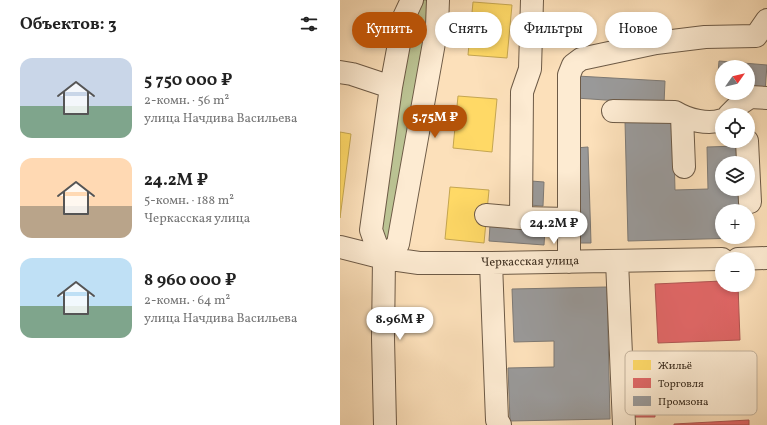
<!DOCTYPE html>
<html lang="ru">
<meta charset="utf-8">
<style>
:root{--surface:#fff;--page:#f6f6f6;--text:#222;--muted:#767676;--accent:#b45309}
body{margin:0;font-family:Vollkorn,serif;background:var(--page);color:var(--text);height:100vh;display:flex;flex-direction:column;font-size:15px;white-space:nowrap}
*{box-sizing:border-box;margin:0}
p{font-size:13px;color:var(--muted)}
.icon{flex:none;width:22px;height:22px;fill:none;stroke:currentColor;stroke-width:2;stroke-linecap:round;stroke-linejoin:round}
.map{position:relative;flex:1;overflow:hidden}
.side{display:flex;flex-direction:column;background:var(--surface);width:340px}
.side>*{flex:none}
.banner{position:absolute;left:12px;top:12px;width:355px;height:36px;display:flex;gap:8px}
.needle{width:26px;rotate:56deg}
.buttons{position:absolute;left:375px;top:60px;display:grid;gap:8px}
.buttons a{display:grid;place-items:center;width:40px;height:40px;border-radius:50%;background:var(--surface);box-shadow:0 2px 6px #0003;font-size:20px}
.price{position:absolute;translate:-50% -34px;padding:0 9px;border-radius:14px;background:#fff;color:#222;font-size:13px;line-height:26px;filter:drop-shadow(0 1px 2px #0008)}
.price::after{content:'';position:absolute;left:50%;top:24px;width:12px;height:9px;margin-left:-6px;background:inherit;clip-path:polygon(0 0,100% 0,50% 100%)}
.price.on{background:var(--accent);color:#fff}
ul{padding:0;list-style:none}
li{display:flex;align-items:center;gap:12px;height:100px;padding:0 20px}
li span{display:grid;place-items:center;flex:none;width:112px;height:80px;border-radius:12px;color:#555}
li>.icon{margin-inline-start:auto}
span .icon{width:48px;height:48px;fill:#fffc;stroke-width:1}
li b{font-size:17px}
h2{display:flex;justify-content:space-between;align-items:center;height:48px;padding:0 20px;font-size:17px}
.pill{padding:0 14px;border-radius:18px;background:var(--surface);box-shadow:0 2px 6px #0003;font-size:14px;line-height:36px}
.pill.on{background:var(--accent);color:#fff}
main{display:flex;flex:1;min-height:0}
.map>svg:first-child{display:block}
.green{fill:#bbc393;stroke:#7c7859}
.homes{fill:#ffd966;stroke:#c5a651}
.shops{fill:#e06666;stroke:#af5551}
.industry{fill:#999;stroke:#7d7974}
.lines{fill:none;stroke-linecap:round;stroke-linejoin:round}
.minor-casing{stroke:#6d5a46;stroke-width:24}
.minor{stroke:#fdebd2;stroke-width:22}
.labels{text-anchor:middle;dominant-baseline:central;stroke-width:4;stroke-linejoin:round;paint-order:stroke}
.street-label{font-size:12px;fill:#3d2e1f;stroke:#fdebd2}
.key{fill:#fdebd2;stroke:#c3b29c;stroke-width:1}
.key-label{font-size:11px;fill:#3d2e1f}
</style>
<main>
<section class="side">
<h2>Объектов: 3<svg class="icon" aria-label="filters" viewBox="0 0 24 24"><path d="M4 7h16M4 17h16"/><circle cx="9" cy="7" r="2"/><circle cx="15" cy="17" r="2"/></svg></h2>
<ul>
<li><span style="background:linear-gradient(#c9d6e8 60%,#7fa58c 0)"><svg class="icon" aria-label="home" viewBox="0 0 24 24"><path d="M3 11l9-7 9 7M6 9v11h12V9"/></svg></span><div><b>5 750 000 ₽</b><p>2-комн. · 56 m²</p><p>улица Начдива Васильева</p></div></li>
<li><span style="background:linear-gradient(#ffd9b3 60%,#b9a48a 0)"><svg class="icon" aria-label="home" viewBox="0 0 24 24"><path d="M3 11l9-7 9 7M6 9v11h12V9"/></svg></span><div><b>24.2M ₽</b><p>5-комн. · 188 m²</p><p>Черкасская улица</p></div></li>
<li><span style="background:linear-gradient(#bfe0f5 60%,#7fa58c 0)"><svg class="icon" aria-label="home" viewBox="0 0 24 24"><path d="M3 11l9-7 9 7M6 9v11h12V9"/></svg></span><div><b>8 960 000 ₽</b><p>2-комн. · 64 m²</p><p>улица Начдива Васильева</p></div></li>
</ul>
</section>
<div class="map">
<svg width="427" height="425" viewBox="0 0 427 425">
<rect width="100%" height="100%" fill="#fce0ba"/>
<filter id="stains"><feTurbulence type="fractalNoise" baseFrequency=".005" numOctaves="4"/><feColorMatrix values="0 0 0 0 .2 0 0 0 0 .09 0 0 0 0 .02 0 0 0 .5 -.17"/></filter>
<radialGradient id="worn" r=".72"><stop offset=".6" stop-color="#630" stop-opacity="0"/><stop offset="1" stop-color="#630" stop-opacity=".3"/></radialGradient>
<!-- green -->
<path class="green" d="M 81,0 L 91,0 L 52,243 L 39,238 L 65,45 Z"/>
<!-- homes -->
<path class="homes" d="M 133,2 L 172,5 L 167,58 L 128,55 Z
M 118,96 L 157,99 L 152,152 L 113,148 Z
M 0,132 L 11,134 L 0,218 Z
M 110,187 L 149,190 L 144,243 L 105,239 Z"/>
<!-- shops -->
<path class="shops" d="M 382,281 L 382,285 L 398,285 L 400,340 L 318,343 L 315,284 Z
M 292,367 L 315,367 L 315,417 L 291,417 Z
M 409,420 L 409,425 L 334,425 L 334,424 Z"/>
<!-- industry -->
<path class="industry" d="M 379,61 L 427,65 L 425,91 L 408,89 L 408,67 L 382,67 L 382,86 L 377,86 Z
M 237,76 L 325,81 L 324,104 L 236,98 Z
M 333,119 L 335,190 L 368,189 L 367,147 L 397,146 L 398,163 L 382,163 L 382,189 L 399,189 L 399,211 L 382,211 L 382,237 L 400,237 L 400,238 L 288,241 L 285,121 Z
M 248,147 L 251,243 L 238,243 L 235,148 Z
M 191,181 L 204,182 L 203,206 L 189,205 Z
M 150,225 L 205,230 L 204,245 L 149,241 Z
M 267,287 L 270,419 L 170,421 L 168,368 L 214,367 L 214,341 L 174,342 L 172,289 Z"/>
<g class="lines">
<!-- minor casing -->
<g class="minor-casing">
<path id="minor" d="M 192,0 L 190,69 L 182,92 L 181,218 L 229,219
M 0,72 L 12,74 L 51,87
M 273,111 L 335,112 C 348,120 368,125 382,120
M 389,115 L 401,103 L 410,97 L 427,98
M 342,116 L 344,167
M 407,141 L 410,202
M 146,215 L 181,218
M 0,247 L 44,258 L 79,263 L 151,263 L 382,259
M 44,258 L 58,244 L 97,26 L 98,0
M 398,259 L 427,258
M 277,261 L 284,425
M 229,262 L 229,75 L 233,65 L 241,59 L 316,43 L 365,37 L 416,36 L 427,20
M 151,263 L 157,420 L 160,425
M 45,425 L 43,338 L 44,258 L 36,244 L 31,230 L 51,87 L 64,17 L 72,0"/>
</g>
<!-- minor -->
<use href="#minor" class="minor"/>
</g>
<g class="labels">
<!-- street labels -->
<g class="street-label">
<text transform="translate(190 262) rotate(-1)">Черкасская улица</text>
</g>
</g>
<!-- legend -->
<rect x="285" y="351" width="132" height="64" rx="6" class="key"/>
<rect x="293" y="360" width="18" height="10" fill="#ffd966"/>
<rect x="293" y="378" width="18" height="10" fill="#e06666"/>
<rect x="293" y="396" width="18" height="10" fill="#999"/>
<g class="key-label">
<text x="318" y="369">Жильё</text>
<text x="318" y="387">Торговля</text>
<text x="318" y="405">Промзона</text>
</g>
<rect width="100%" height="100%" filter="url(#stains)"/>
<rect width="100%" height="100%" fill="url(#worn)"/>
</svg>
<div class="buttons">
<a><svg class="needle" viewBox="-14 -14 28 28"><path d="M0-13l5 13h-10z" fill="#e53935"/><path d="M0 13l5-13h-10z" fill="#767676"/></svg></a>
<a><svg class="icon" aria-label="locate" viewBox="0 0 24 24"><circle cx="12" cy="12" r="6"/><path d="M12 2v4M12 18v4M2 12h4M18 12h4"/></svg></a>
<a><svg class="icon" aria-label="layers" viewBox="0 0 24 24"><path d="M12 4l9 5-9 5-9-5zM3 14l9 5 9-5"/></svg></a>
<a>+</a>
<a>−</a>
</div>
<b class="price on" style="left:95px;top:139px">5.75M ₽</b>
<b class="price" style="left:214px;top:245px">24.2M ₽</b>
<b class="price" style="left:60px;top:341px">8.96M ₽</b>
<div class="banner">
<a class="pill on">Купить</a>
<a class="pill">Снять</a>
<a class="pill">Фильтры</a>
<a class="pill">Новое</a>
</div>
</div>
</main>
